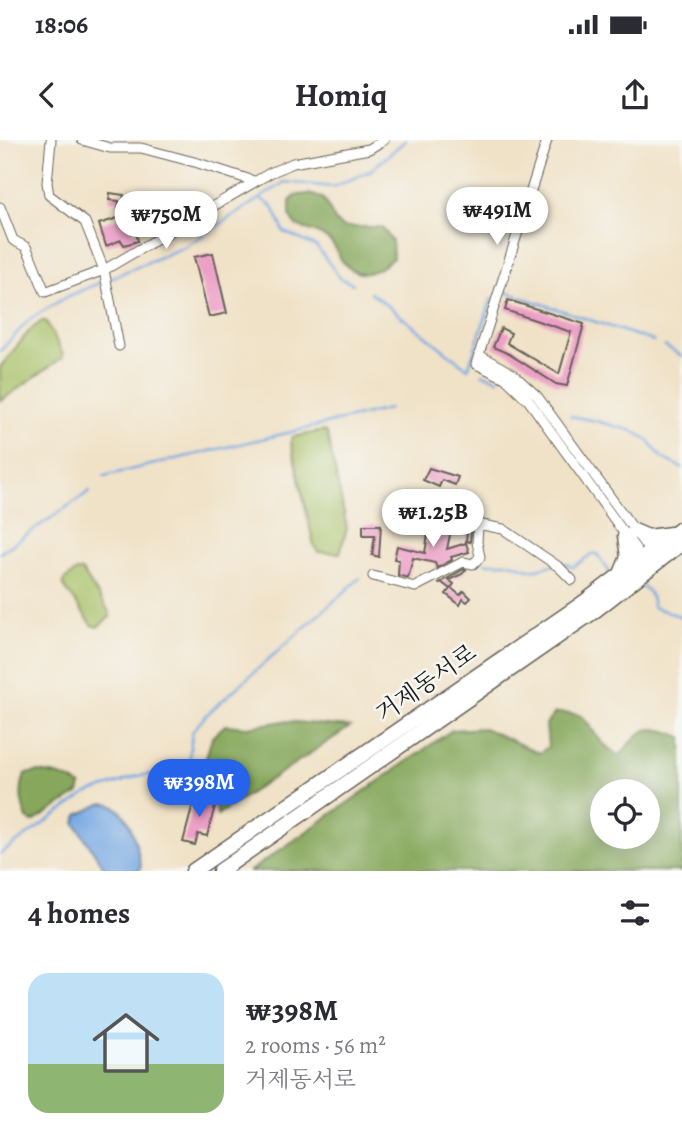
<!DOCTYPE html>
<meta charset="utf-8">
<style>
:root{--surface:#fff;--page:#f2f2f3;--text:#2b2b33;--muted:#7c7c81;--accent:#2563eb}
body{margin:0;font-family:Alegreya,"Noto Serif KR",serif;background:var(--page);color:var(--text);height:100vh;display:flex;flex-direction:column;font-size:26px;white-space:nowrap}
*{box-sizing:border-box;margin:0}
p{font-size:23px;color:var(--muted)}
.icon{flex:none;width:38px;height:38px;fill:none;stroke:currentColor;stroke-width:2;stroke-linecap:round;stroke-linejoin:round}
.map{position:relative;height:731px;overflow:hidden}
.panel{display:flex;flex-direction:column;background:var(--surface);flex:1}
.panel>*{flex:none}
.tools{position:absolute;left:590px;top:639px;display:grid;gap:14px}
.tools a{display:grid;place-items:center;width:70px;height:70px;border-radius:50%;background:var(--surface);box-shadow:0 4px 18px #0003;font-size:35px}
.price{position:absolute;translate:-50% -60px;padding:0 16px;border-radius:24px;background:#fff;color:#222;font-size:23px;line-height:46px;filter:drop-shadow(0 2px 4px #0008)}
.price::after{content:'';position:absolute;left:50%;top:42px;width:21px;height:16px;margin-left:-10px;background:inherit;clip-path:polygon(0 0,100% 0,50% 100%)}
.price.active{background:var(--accent);color:#fff}
ul{padding:0;list-style:none}
li{display:flex;align-items:center;gap:21px;height:175px;padding:0 28px}
li span{display:grid;place-items:center;flex:none;width:196px;height:140px;border-radius:21px;color:#555}
li>.icon{margin-inline-start:auto}
span .icon{width:84px;height:84px;fill:#fffc;stroke-width:1}
li b{font-size:30px}
h2{display:flex;justify-content:space-between;align-items:center;height:84px;padding:0 28px;font-size:30px}
.status{display:flex;justify-content:space-between;align-items:center;height:49px;padding:0 35px;background:var(--surface);direction:ltr}
.status svg{height:19px;fill:currentColor}
header{display:flex;justify-content:space-between;align-items:center;height:91px;padding:0 28px;background:var(--surface);font-size:32px;font-weight:700}
.map>svg:first-child{display:block}
.green{fill:#a9c167;stroke:#626e42;stroke-width:2}
.forest{fill:#86a75c;stroke:#51623c;stroke-width:2;fill-rule:evenodd}
.water{fill:#76a8e2;stroke:#49627f;stroke-width:2}
.lines{fill:none;stroke-linecap:round;stroke-linejoin:round}
.stream{stroke:#76a8e2;stroke-width:2.5}
.building{fill:#eda0c7}
.street-casing{stroke:#666158;stroke-width:11}
.primary-casing{stroke:#666158;stroke-width:17}
.street{stroke:#fff;stroke-width:9}
.primary{stroke:#fff;stroke-width:14}
.labels{text-anchor:middle;dominant-baseline:central;stroke-width:5;stroke-linejoin:round;paint-order:stroke}
.street-label{font-size:24px;fill:#1c1c1c;stroke:#f6f6f2}
</style>
<div class="status"><b>18:06</b><svg viewBox="0 0 49 12"><path d="M0 12V9h3v3zM5 12V6h3v6zM10 12V3h3v9zM15 12V0h3v12zM26 1h20v11H26zM47 4h2v5h-2z"/></svg></div>
<header><svg class="icon" aria-label="back" viewBox="0 0 24 24"><path d="M15 5l-7 7 7 7"/></svg>Homiq<svg class="icon" aria-label="share" viewBox="0 0 24 24"><path d="M12 15V3M7 8l5-5 5 5M5 13v7h14v-7"/></svg></header>
<div class="map">
<svg width="682" height="731" viewBox="0 0 682 731">
<rect width="100%" height="100%" fill="#f6f6f2"/>
<filter id="ink" filterUnits="userSpaceOnUse"><feTurbulence type="fractalNoise" baseFrequency=".0143" numOctaves="2"/><feDisplacementMap in="SourceGraphic" scale="14" xChannelSelector="R" yChannelSelector="G"/><feConvolveMatrix kernelMatrix="1 2 1 2 8 2 1 2 1" color-interpolation-filters="sRGB"/></filter>
<filter id="wash" filterUnits="userSpaceOnUse"><feTurbulence type="fractalNoise" baseFrequency=".00686" numOctaves="4" result="noise"/><feDisplacementMap in="SourceGraphic" scale="28" xChannelSelector="R" yChannelSelector="G"/><feGaussianBlur stdDeviation="1.57" result="paint"/><feColorMatrix in="noise" values="0 0 0 0 0 0 0 0 0 0 0 0 0 0 0 0 0 1.4 0 .05"/><feComposite in="paint" operator="in"/></filter>
<g filter="url(#wash)">
<rect width="100%" height="100%" fill="#f0e2c7"/>
<!-- green -->
<path class="green" d="M 42,181 L 46,181 L 63,214 L 62,218 L 0,261 L 0,227 L 30,190 Z
M 323,291 L 327,293 L 347,388 L 340,413 L 318,412 L 314,406 L 291,303 L 292,297 Z
M 77,431 L 82,431 L 110,473 L 110,477 L 97,487 L 92,485 L 63,445 L 64,440 Z"/>
<!-- forest -->
<path class="forest" d="M 309,54 L 323,58 L 336,82 L 343,87 L 382,87 L 392,101 L 393,118 C 376,133 359,142 342,121 C 339,117 338,111 334,106 C 325,94 310,90 296,86 L 290,75 L 290,61 L 297,55 Z
M 555,573 C 591,572 581,579 601,601 C 606,607 613,611 619,616 C 643,588 645,582 682,597 L 682,731 L 250,731 L 452,590 L 484,588 L 539,613 L 548,607 L 546,584 ZM 602,651 L 648,651 L 648,696 L 602,696 Z
M 284,581 L 350,587 L 217,675 L 214,654 L 202,632 L 212,597 L 225,585 L 247,587 Z
M 39,632 C 55,634 68,637 81,646 L 79,653 L 33,682 L 27,679 C 21,663 19,651 25,634 Z"/>
<!-- water -->
<path class="water" d="M 103,663 C 132,666 135,703 141,726 L 139,731 L 106,731 L 75,683 L 78,675 Z"/>
<g class="lines">
<!-- stream -->
<path class="stream" d="M 260,58 L 273,67 L 284,92 L 317,107 L 340,138 L 353,144
M 370,152 L 468,229 L 492,158
M 506,152 L 653,201
M 665,206 L 682,216
M 0,211 L 30,179 L 66,157 L 186,106 L 285,42 L 333,47 L 370,31 L 406,0
M 483,234 L 498,239
M 571,276 L 596,281 L 633,291 L 648,300 L 662,318 L 682,328
M 104,336 L 389,269
M 0,413 L 90,351
M 485,423 L 511,423 L 532,430 L 553,425
M 560,424 L 564,423 L 573,427 L 592,414 L 597,414 L 611,434
M 639,446 C 651,449 651,456 653,467 L 682,477
M 0,714 L 86,654 L 138,636 L 188,630 L 192,592 L 206,575 L 360,438"/>
</g>
<g id="blocks">
<!-- building -->
<path class="building" d="M 110,53 L 124,55 L 123,61 L 126,61 L 123,75 L 143,65 L 150,78 L 144,81 L 141,74 L 129,80 L 132,93 L 136,92 L 138,101 L 124,105 L 121,100 L 106,106 L 99,84 L 118,78 L 119,61 L 109,60 Z
M 213,113 L 227,173 L 209,177 L 194,117 Z
M 508,160 L 584,184 L 567,246 L 556,244 L 509,214 L 493,207 L 501,188 L 511,193 L 507,203 L 559,234 L 571,192 L 505,170 Z
M 429,328 L 458,337 L 455,345 L 442,340 L 439,347 L 423,340 Z
M 430,382 L 471,390 L 470,402 L 466,401 L 467,393 L 451,390 L 447,409 L 466,403 L 469,412 L 451,417 L 452,420 L 437,428 L 435,423 L 413,418 L 408,438 L 398,435 L 399,420 L 394,419 L 397,406 L 425,413 Z
M 363,385 L 381,385 L 379,417 L 372,415 L 375,395 L 363,395 Z
M 464,429 L 466,430 L 462,434 L 449,440 L 454,444 L 451,448 L 460,455 L 464,451 L 471,458 L 467,462 L 463,459 L 460,465 L 446,454 L 450,449 L 441,442 L 438,444 Z
M 196,653 L 208,656 L 206,664 L 215,666 L 207,696 L 198,694 L 195,705 L 183,702 Z"/>
</g>
</g>
<g filter="url(#ink)">
<use href="#blocks" fill-opacity="0" stroke="#666158" stroke-width="2"/>
<g class="lines">
<!-- street casing -->
<g class="street-casing">
<path id="street" d="M 51,0 L 47,43 L 49,55 L 85,82 L 104,130 L 119,206
M 82,0 L 110,8 L 141,8 L 198,23 L 254,41
M 547,0 L 476,224 L 505,238 L 529,261 L 645,422
M 0,67 L 13,100 L 26,107 L 30,115 L 45,152 L 104,130 L 270,33 L 293,23 L 369,9 L 384,0
M 479,215 L 513,234 L 537,256 L 653,416
M 421,373 L 503,389 L 559,427 L 572,440
M 373,436 L 415,447 L 463,422 L 473,424 L 480,417 L 477,402 L 478,386"/>
</g>
<!-- primary casing -->
<g class="primary-casing">
<path id="primary" d="M 634,391 L 648,397 L 671,394
M 621,434 L 628,417 L 625,396
M 193,731 L 583,463 L 682,388
M 220,731 L 593,472 L 682,403"/>
</g>
<!-- street -->
<use href="#street" class="street"/>
<!-- primary -->
<use href="#primary" class="primary"/>
</g>
</g>
<g class="labels">
<!-- street labels -->
<g class="street-label">
<text transform="translate(426 543) rotate(-35)">거제동서로</text>
</g>
</g>
</svg>
<div class="tools">
<a><svg class="icon" aria-label="locate" viewBox="0 0 24 24"><circle cx="12" cy="12" r="6"/><path d="M12 2v4M12 18v4M2 12h4M18 12h4"/></svg></a>
</div>
<b class="price" style="left:497px;top:107px">₩491M</b>
<b class="price" style="left:166px;top:111px">₩750M</b>
<b class="price" style="left:433px;top:409px">₩1.25B</b>
<b class="price active" style="left:199px;top:679px">₩398M</b>
</div>
<section class="panel">
<h2>4 homes<svg class="icon" aria-label="filters" viewBox="0 0 24 24"><path d="M4 7h16M4 17h16"/><circle cx="9" cy="7" r="2"/><circle cx="15" cy="17" r="2"/></svg></h2>
<ul>
<li><span style="background:linear-gradient(#bfe0f5 65%,#8fb573 0)"><svg class="icon" aria-label="home" viewBox="0 0 24 24"><path d="M3 11l9-7 9 7M6 9v11h12V9"/></svg></span><div><b>₩398M</b><p>2 rooms · 56 m²</p><p>거제동서로</p></div></li>
</ul>
</section>
